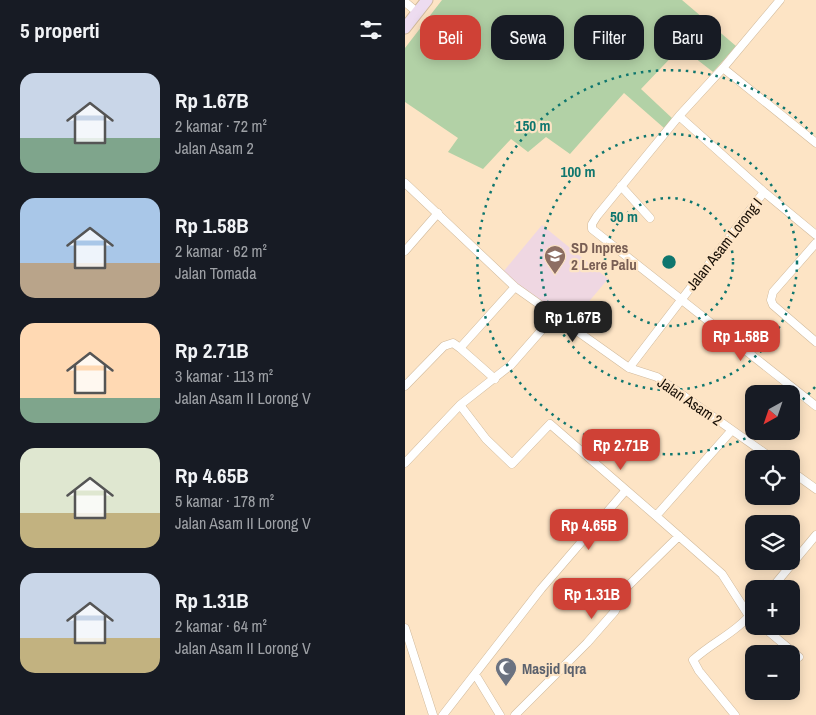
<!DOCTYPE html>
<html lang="id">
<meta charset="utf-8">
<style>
:root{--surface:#171b24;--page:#20242c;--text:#f1f3f6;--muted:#9ea1a6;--accent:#cf4136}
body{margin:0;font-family:"Archivo Narrow",sans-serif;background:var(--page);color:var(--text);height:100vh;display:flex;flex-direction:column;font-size:19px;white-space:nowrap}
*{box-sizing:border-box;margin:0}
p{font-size:16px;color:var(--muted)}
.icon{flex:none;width:28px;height:28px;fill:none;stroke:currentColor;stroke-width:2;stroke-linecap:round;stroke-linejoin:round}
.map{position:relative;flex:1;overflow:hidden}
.drawer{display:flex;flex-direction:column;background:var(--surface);width:405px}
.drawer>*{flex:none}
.hud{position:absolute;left:15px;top:15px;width:320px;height:45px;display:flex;gap:10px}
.needle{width:32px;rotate:220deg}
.buttons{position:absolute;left:340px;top:385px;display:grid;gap:10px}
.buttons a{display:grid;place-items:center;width:55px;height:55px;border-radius:10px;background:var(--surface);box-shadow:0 2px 12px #0003;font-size:25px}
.price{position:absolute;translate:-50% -42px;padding:0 11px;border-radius:10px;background:var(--accent);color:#fff;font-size:16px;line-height:32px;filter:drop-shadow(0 1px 2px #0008)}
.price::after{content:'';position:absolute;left:50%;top:30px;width:15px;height:11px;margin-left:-8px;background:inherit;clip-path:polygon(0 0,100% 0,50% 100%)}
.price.active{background:#222;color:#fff}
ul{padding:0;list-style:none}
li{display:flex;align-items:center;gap:15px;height:125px;padding:0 20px}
li span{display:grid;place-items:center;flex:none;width:140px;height:100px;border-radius:15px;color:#555}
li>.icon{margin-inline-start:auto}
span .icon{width:60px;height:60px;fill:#fffc;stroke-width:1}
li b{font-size:21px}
h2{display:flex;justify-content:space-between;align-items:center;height:60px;padding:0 20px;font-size:21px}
.chip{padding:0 18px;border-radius:15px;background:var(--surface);box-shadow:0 2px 12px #0003;font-size:18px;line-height:45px}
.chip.active{background:var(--accent);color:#fff}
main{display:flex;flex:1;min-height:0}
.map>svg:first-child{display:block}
.education{fill:#efd7e2}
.green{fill:#b2d1a6}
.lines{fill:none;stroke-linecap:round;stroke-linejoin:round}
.street-casing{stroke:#d1ba9c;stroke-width:9}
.secondary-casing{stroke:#d1ba9c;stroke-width:13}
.street{stroke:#fff;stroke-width:8}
.secondary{stroke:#eddcf0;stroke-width:11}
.ring{fill:none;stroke:#0f766e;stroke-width:2.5;stroke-dasharray:2.5 5}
.labels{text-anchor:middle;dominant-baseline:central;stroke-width:4.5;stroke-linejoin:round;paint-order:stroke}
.street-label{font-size:15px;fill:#170e05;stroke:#fde4c5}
.education-label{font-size:15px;font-weight:bold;fill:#785e54;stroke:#fde4c5;text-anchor:start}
.worship-label{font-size:15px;font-weight:bold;fill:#5b616d;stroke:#fde4c5;text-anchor:start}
.centre{fill:#0f766e;stroke:#fde4c5;stroke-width:2.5}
.ring-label{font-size:15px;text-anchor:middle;font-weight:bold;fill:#0f766e;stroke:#fde4c5;stroke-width:4.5;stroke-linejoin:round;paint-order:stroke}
</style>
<main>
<section class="drawer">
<h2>5 properti<svg class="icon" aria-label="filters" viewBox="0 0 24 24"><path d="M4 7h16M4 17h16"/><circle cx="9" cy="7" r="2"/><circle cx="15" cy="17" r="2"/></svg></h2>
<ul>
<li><span style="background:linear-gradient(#c9d6e8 65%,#7fa58c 0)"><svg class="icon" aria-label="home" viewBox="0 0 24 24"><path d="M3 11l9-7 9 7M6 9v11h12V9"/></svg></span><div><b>Rp 1.67B</b><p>2 kamar · 72 m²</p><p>Jalan Asam 2</p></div></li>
<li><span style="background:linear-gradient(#a9c7e8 65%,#b9a48a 0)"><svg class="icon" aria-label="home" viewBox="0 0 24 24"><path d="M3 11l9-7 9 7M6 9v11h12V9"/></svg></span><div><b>Rp 1.58B</b><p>2 kamar · 62 m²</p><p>Jalan Tomada</p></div></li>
<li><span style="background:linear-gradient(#ffd9b3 75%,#7fa58c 0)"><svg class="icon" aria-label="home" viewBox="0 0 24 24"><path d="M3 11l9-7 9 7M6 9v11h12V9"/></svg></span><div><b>Rp 2.71B</b><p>3 kamar · 113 m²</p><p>Jalan Asam II Lorong V</p></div></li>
<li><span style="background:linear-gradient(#dfe7d0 65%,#c2b280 0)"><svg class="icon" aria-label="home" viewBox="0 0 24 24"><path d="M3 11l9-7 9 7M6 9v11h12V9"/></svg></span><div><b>Rp 4.65B</b><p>5 kamar · 178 m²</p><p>Jalan Asam II Lorong V</p></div></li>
<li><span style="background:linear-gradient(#c9d6e8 65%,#c2b280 0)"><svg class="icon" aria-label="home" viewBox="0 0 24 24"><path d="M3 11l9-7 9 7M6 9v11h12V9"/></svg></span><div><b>Rp 1.31B</b><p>2 kamar · 64 m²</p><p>Jalan Asam II Lorong V</p></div></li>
</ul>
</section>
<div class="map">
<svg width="411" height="715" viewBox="0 0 411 715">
<rect width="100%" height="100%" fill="#fde4c5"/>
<!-- education -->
<path class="education" d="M 137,225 L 203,279 L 165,324 L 112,285 L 98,272 Z"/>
<!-- green -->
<path class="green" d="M 37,0 L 277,0 L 331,46 L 308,72 L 276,47 L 236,89 L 268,119 L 259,128 L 219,93 L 165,154 L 141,137 L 123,152 L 106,139 L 78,169 L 43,152 L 53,138 L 0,102 L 0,48 Z"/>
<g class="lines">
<!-- street casing -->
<g class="street-casing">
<path id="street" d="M 375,0 L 318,68 L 274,116 L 359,192 L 411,235
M 0,2 L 12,12
M 318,68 L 411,143
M 274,116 L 192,216 L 187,224 L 187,229 L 411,406
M 0,183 L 110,287 L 224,368 L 252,377 L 368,459
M 216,186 L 245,218
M 411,243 L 368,292 L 366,300 L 368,305 L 411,342
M 0,251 L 33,213
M 224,368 L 359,192
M 90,379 L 55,348 L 110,287
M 0,386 L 39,346 L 48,343 L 55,348
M 55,405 L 81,439 L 107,464 L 145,424 L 221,490
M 0,463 L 55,405 L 106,365 L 149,316
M 386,471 L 411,489
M 251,516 L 317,574 L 344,616 L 349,610
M 366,589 L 411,535
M 357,626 L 394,657
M 0,628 L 28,715
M 70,674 L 95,715
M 38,715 L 136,589 L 221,490 L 251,516 L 327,430
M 110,715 L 182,643 L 210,611 L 223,586 L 274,536
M 330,715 L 294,671 L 288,660 C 306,643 330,633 344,616 L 349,620"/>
</g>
<!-- secondary casing -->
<g class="secondary-casing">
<path id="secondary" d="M 0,28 L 22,0"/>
</g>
<!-- street -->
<use href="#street" class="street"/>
<!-- secondary -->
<use href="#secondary" class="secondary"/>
</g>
<!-- distance rings -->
<g class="ring">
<circle cx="264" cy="262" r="64"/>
<circle cx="264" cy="262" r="128"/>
<path d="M410 387A192 192 0 0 1 387 409M354 432A192 192 0 1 1 410 137"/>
</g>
<!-- icons -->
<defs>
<g id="school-pin" transform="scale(1.125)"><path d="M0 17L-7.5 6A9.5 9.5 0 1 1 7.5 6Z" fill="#8d6e63" stroke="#fde4c5"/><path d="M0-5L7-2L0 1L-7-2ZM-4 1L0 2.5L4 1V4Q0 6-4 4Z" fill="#fff"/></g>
<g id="mosque-pin" transform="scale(1.125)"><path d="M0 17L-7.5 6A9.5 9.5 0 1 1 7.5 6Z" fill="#6b7280" stroke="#fde4c5"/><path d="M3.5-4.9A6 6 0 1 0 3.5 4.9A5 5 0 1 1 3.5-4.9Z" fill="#fff"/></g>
</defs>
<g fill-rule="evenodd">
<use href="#school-pin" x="150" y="256"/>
<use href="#mosque-pin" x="101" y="668"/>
</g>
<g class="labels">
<!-- street labels -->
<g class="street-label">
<text transform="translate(319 244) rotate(-52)">Jalan Asam Lorong I</text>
<text transform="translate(285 401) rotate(34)">Jalan Asam 2</text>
</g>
<!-- education labels -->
<g class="education-label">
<text x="166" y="247">SD Inpres<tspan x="166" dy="17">2 Lere Palu</tspan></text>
</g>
<!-- worship labels -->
<g class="worship-label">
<text x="117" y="668">Masjid Iqra</text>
</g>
</g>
<circle cx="264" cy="262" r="8" class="centre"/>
<g class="ring-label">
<text x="128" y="131">150 m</text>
<text x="173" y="177">100 m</text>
<text x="219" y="222">50 m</text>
</g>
</svg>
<div class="buttons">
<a><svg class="needle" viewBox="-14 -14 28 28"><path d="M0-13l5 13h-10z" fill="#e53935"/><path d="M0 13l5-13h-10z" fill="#9ea1a6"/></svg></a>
<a><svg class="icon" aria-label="locate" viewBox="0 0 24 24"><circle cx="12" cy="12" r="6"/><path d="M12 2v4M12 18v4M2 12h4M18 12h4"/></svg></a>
<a><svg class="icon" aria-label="layers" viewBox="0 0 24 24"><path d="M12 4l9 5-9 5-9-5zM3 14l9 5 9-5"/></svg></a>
<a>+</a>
<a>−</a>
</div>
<b class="price active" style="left:168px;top:343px">Rp 1.67B</b>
<b class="price" style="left:336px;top:362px">Rp 1.58B</b>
<b class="price" style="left:216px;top:471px">Rp 2.71B</b>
<b class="price" style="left:184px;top:551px">Rp 4.65B</b>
<b class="price" style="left:187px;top:620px">Rp 1.31B</b>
<div class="hud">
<a class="chip active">Beli</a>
<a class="chip">Sewa</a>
<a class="chip">Filter</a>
<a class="chip">Baru</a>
</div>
</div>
</main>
